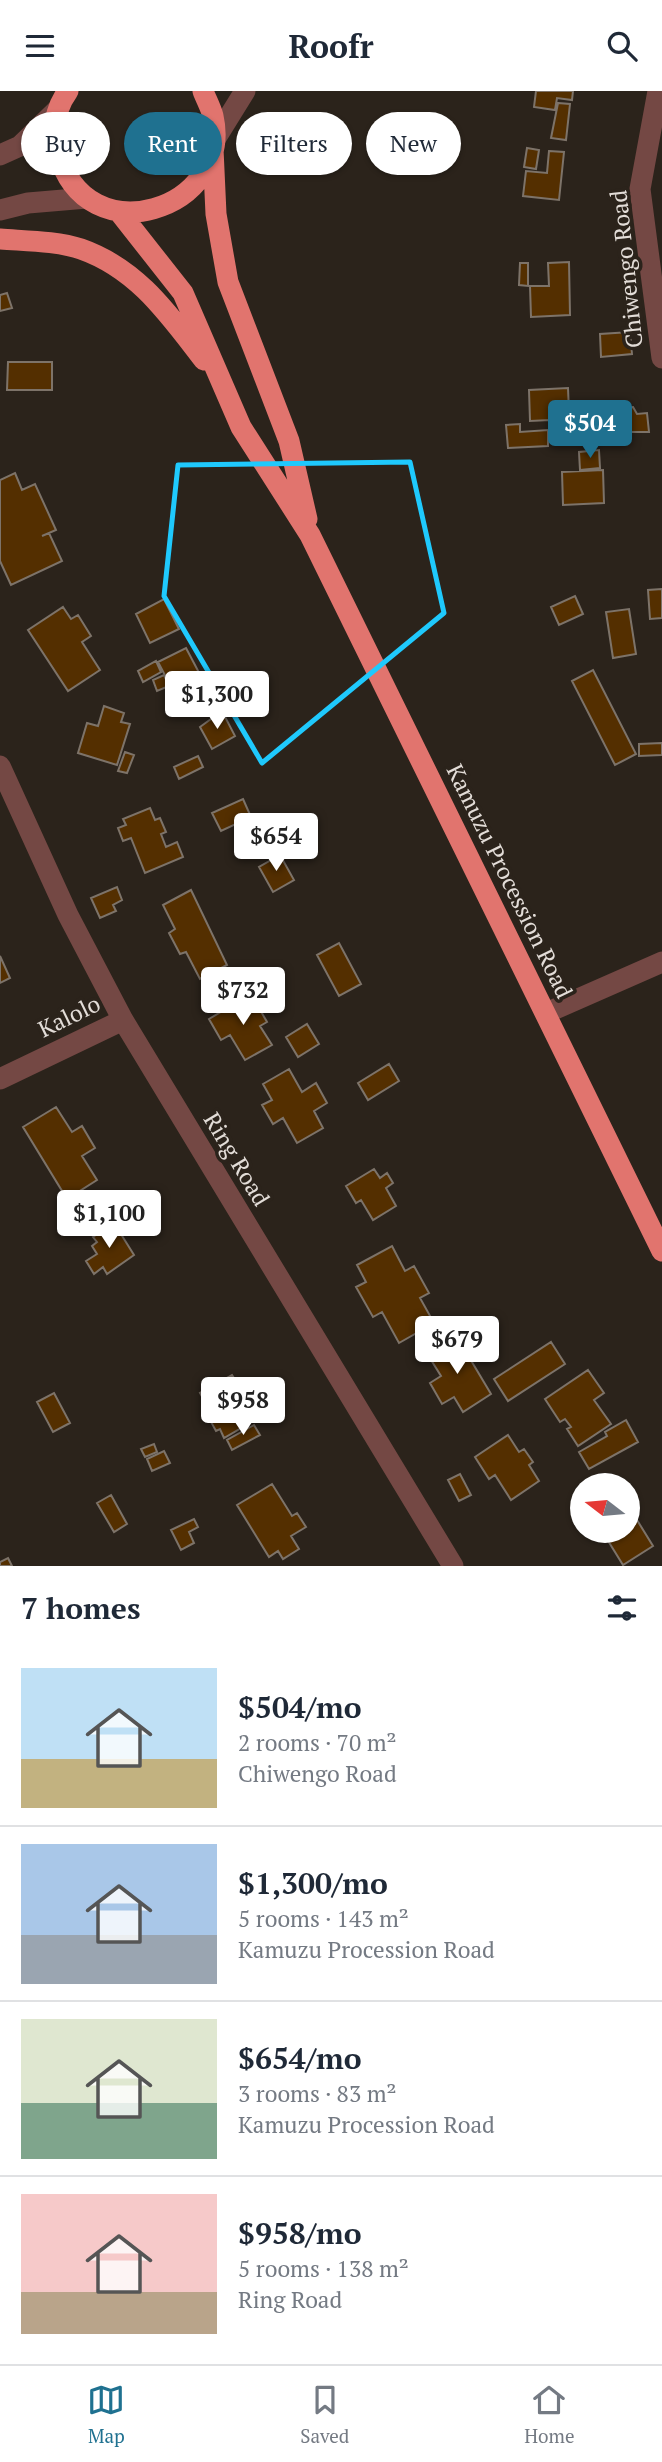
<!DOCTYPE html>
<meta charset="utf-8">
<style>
:root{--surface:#fff;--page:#f2f2f3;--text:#1f2937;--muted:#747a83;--line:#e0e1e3;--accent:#1f7190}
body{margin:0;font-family:"PT Serif",serif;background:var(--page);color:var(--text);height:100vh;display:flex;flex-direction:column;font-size:26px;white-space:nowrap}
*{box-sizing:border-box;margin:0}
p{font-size:23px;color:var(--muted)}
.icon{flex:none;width:38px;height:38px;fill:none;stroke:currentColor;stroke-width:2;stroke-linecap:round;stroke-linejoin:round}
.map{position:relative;height:1475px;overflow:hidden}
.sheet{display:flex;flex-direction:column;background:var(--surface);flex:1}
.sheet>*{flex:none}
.guide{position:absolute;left:21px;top:21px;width:621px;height:63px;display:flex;gap:14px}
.needle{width:46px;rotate:286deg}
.tools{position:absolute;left:570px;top:1382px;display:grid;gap:14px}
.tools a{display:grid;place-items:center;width:70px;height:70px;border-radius:50%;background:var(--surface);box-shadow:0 2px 5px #0004;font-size:35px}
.price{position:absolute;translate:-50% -60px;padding:0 16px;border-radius:7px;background:#fff;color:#222;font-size:23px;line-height:46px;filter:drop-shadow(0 2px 4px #0008)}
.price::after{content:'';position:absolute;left:50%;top:42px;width:21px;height:16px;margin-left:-10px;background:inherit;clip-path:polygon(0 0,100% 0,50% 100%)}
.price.current{background:var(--accent);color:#fff}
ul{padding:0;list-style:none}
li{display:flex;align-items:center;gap:21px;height:175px;padding:0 21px}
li+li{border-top:2px solid var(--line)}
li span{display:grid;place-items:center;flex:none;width:196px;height:140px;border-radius:0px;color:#555}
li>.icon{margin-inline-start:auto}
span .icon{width:84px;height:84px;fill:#fffc;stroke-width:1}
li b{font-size:30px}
h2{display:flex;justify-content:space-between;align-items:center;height:84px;padding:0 21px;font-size:30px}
.tag{padding:0 24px;border-radius:32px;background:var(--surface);box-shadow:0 2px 5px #0004;font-size:24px;line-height:63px}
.tag.current{background:var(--accent);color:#fff}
header{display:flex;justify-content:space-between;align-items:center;height:91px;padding:0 21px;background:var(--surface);font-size:32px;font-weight:700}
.menu{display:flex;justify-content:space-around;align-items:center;height:98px;border-top:2px solid var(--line);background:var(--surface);font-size:19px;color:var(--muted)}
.menu a{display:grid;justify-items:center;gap:4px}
.menu .current{color:var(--accent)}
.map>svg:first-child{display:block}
.building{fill:#542f00;stroke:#7d7369;stroke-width:2}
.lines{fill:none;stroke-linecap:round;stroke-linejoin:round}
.minor{stroke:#744844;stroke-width:21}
.highway{stroke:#e1746e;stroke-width:21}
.marked{fill:none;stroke:#1fc9fd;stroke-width:5;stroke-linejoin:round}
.labels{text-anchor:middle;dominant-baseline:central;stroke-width:7;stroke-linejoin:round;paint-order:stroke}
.street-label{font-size:23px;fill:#e3ddd8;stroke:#2b231b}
</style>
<header><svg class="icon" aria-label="menu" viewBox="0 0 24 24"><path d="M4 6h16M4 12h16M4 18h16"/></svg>Roofr<svg class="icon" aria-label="search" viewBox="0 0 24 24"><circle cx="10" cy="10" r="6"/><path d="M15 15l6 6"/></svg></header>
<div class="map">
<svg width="662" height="1475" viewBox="0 0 662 1475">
<rect width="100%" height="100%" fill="#2b231b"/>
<!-- building -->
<path class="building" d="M 536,0 L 573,0 L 572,9 L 557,7 L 555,19 L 534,16 Z
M 558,12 L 570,13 L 566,49 L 551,47 Z
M 527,57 L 539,59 L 536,78 L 524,76 Z
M 549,60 L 564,61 L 559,109 L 523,105 L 526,80 L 547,82 Z
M 569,171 L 570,224 L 531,226 L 530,195 L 549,195 L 548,172 Z
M 520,172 L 528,172 L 528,195 L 519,194 Z
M 7,202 L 12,217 L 0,220 L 0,204 Z
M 630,241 L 632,263 L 601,266 L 600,243 Z
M 8,271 L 52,271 L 52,299 L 7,299 Z
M 568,297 L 570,347 L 551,349 L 550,329 L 530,330 L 529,299 Z
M 633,316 L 637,323 L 647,322 L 649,341 L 607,341 L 608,345 L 586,348 L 584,329 L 593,328 L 595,320 Z
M 520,333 L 520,341 L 548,339 L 548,355 L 508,357 L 506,334 Z
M 599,359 L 600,377 L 580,379 L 579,361 Z
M 603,379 L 604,412 L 563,414 L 562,381 Z
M 15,382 L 22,399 L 35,393 L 56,439 L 42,445 L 49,442 L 62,470 L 11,494 L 0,470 L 0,389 Z
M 662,498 L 662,527 L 650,528 L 648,499 Z
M 575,505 L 583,523 L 559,534 L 551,516 Z
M 164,508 L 179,538 L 150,552 L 136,523 Z
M 63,516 L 71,528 L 78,524 L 91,545 L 82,551 L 100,579 L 68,600 L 28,539 Z
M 629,518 L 636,563 L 613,567 L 606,521 Z
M 186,557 L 205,593 L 177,607 L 158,571 Z
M 156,570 L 161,581 L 143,591 L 138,580 Z
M 593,579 L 636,663 L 615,674 L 572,590 Z
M 164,584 L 169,595 L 157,600 L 153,589 Z
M 104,615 L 124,622 L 121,631 L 130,633 L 117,674 L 78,662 L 87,632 L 98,635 Z
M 222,620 L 235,645 L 212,658 L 200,636 Z
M 662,652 L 662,664 L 639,665 L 639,653 Z
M 125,661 L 134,664 L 127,682 L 118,680 Z
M 198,665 L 203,676 L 179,688 L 174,676 Z
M 243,708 L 251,726 L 221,740 L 212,722 Z
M 150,717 L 155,729 L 160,727 L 166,741 L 161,743 L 166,756 L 177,751 L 183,766 L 145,782 L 131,747 L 123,750 L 118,737 L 126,734 L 123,728 Z
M 280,764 L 294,789 L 273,801 L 259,776 Z
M 117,796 L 122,809 L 113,814 L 116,820 L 100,827 L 91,807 Z
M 191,799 L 227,874 L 200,888 L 186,861 L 180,863 L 169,842 L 175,838 L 163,814 Z
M 339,852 L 361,893 L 339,905 L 317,864 Z
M 0,865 L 10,887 L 0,892 Z
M 251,903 L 267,931 L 260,935 L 272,954 L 245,969 L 230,944 L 221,949 L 209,928 Z
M 307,933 L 319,953 L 298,966 L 286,946 Z
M 389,973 L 399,990 L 368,1009 L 358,992 Z
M 289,978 L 302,1001 L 316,992 L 327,1012 L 314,1020 L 323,1037 L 297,1052 L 283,1027 L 273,1033 L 262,1014 L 272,1009 L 263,993 Z
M 56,1016 L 72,1041 L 82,1035 L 95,1057 L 82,1065 L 97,1089 L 67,1108 L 23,1036 Z
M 374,1078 L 380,1087 L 387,1082 L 393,1092 L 386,1097 L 396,1115 L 373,1129 L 361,1109 L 356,1112 L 346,1095 Z
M 114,1132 L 134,1164 L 107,1183 L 103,1176 L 94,1183 L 86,1170 L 97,1163 L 92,1155 L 97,1151 L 93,1146 Z
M 392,1155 L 405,1180 L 414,1175 L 429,1202 L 420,1207 L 434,1232 L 399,1252 L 382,1221 L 373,1226 L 356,1196 L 366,1191 L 357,1174 Z
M 457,1246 L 491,1303 L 463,1321 L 454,1306 L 442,1313 L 430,1292 L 441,1285 L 428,1264 Z
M 551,1251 L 565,1273 L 508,1310 L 494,1288 Z
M 588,1279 L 604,1302 L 594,1309 L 611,1333 L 578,1355 L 567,1338 L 571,1336 L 565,1328 L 560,1331 L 545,1308 Z
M 232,1284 L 260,1326 L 224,1347 L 220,1338 L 216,1340 L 210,1329 L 214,1327 L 200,1302 Z
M 54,1302 L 70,1332 L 53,1341 L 37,1311 Z
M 626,1329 L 638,1351 L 589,1378 L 579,1361 L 607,1345 L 605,1341 Z
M 254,1334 L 260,1344 L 232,1359 L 227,1349 Z
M 508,1344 L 519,1361 L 524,1358 L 533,1371 L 529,1374 L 539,1390 L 511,1409 L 495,1384 L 489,1388 L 475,1366 Z
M 154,1353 L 157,1361 L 145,1366 L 141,1358 Z
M 164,1360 L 170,1372 L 152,1380 L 147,1368 Z
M 460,1383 L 471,1404 L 459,1410 L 448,1389 Z
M 272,1393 L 292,1425 L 297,1422 L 306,1436 L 291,1445 L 299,1458 L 283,1468 L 278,1460 L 269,1466 L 237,1414 Z
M 111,1404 L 127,1433 L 114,1441 L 97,1412 Z
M 629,1416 L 653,1455 L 623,1474 L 602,1440 L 628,1440 Z
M 194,1428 L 198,1436 L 189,1441 L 194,1452 L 181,1459 L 171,1439 Z
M 8,1467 L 12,1475 L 0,1475 L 0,1471 Z"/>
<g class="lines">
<!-- minor -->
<path class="minor" d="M 658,0 L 640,98 L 662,267
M 214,50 L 245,0
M 0,64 L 20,55 L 57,19
M 0,119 L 28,112 L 87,107
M 0,675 L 68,824 L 123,929 L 453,1475
M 546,922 L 662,871
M 0,988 L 123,929"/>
<!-- highway -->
<path class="highway" d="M 68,0 C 54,19 52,39 58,61 C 86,167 234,118 213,25 C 211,17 206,8 203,0
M 213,58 L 216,123 L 228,191 L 289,350 L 307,428
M 120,122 L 183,202 L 241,336 L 310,444 L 662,1160
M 0,148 C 26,150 57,150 81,158 C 138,178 169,224 204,269"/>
</g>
<!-- marked area -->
<path class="marked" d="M 410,371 L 444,522 L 262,672 L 164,505 L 178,374 Z"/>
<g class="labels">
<!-- street labels -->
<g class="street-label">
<text transform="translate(626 178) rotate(-96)">Chiwengo Road</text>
<text transform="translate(510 790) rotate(64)">Kamuzu Procession Road</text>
<text transform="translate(69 925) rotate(-26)">Kalolo</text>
<text transform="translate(237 1068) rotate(59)">Ring Road</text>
</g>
</g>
</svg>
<div class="tools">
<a><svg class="needle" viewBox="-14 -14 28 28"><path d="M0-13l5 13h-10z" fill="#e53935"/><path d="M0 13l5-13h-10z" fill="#747a83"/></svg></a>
</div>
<b class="price current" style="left:590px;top:369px">$504</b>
<b class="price" style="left:217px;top:640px">$1,300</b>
<b class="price" style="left:276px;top:782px">$654</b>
<b class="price" style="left:243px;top:936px">$732</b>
<b class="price" style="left:109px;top:1159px">$1,100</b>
<b class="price" style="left:457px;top:1285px">$679</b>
<b class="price" style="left:243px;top:1346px">$958</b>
<div class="guide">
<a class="tag">Buy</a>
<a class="tag current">Rent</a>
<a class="tag">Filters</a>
<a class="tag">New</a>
</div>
</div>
<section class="sheet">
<h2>7 homes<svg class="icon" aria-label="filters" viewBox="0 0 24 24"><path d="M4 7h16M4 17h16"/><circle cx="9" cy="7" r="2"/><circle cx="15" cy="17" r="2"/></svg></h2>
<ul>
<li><span style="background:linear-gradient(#bfe0f5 65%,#c2b280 0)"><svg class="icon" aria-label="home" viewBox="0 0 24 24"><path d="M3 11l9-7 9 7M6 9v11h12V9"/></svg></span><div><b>$504/mo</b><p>2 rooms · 70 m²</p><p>Chiwengo Road</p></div></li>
<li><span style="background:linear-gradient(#a9c7e8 65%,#9aa5b1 0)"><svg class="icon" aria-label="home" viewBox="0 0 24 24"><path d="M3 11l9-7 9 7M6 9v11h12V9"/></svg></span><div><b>$1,300/mo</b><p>5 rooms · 143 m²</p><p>Kamuzu Procession Road</p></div></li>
<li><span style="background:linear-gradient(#dfe7d0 60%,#7fa58c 0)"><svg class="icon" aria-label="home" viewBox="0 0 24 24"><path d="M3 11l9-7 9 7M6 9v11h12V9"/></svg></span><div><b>$654/mo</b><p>3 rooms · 83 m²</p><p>Kamuzu Procession Road</p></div></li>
<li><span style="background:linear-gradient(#f6c9c9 70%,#b9a48a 0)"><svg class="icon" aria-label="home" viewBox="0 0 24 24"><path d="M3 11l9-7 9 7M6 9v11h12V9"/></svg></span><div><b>$958/mo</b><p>5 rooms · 138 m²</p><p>Ring Road</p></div></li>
</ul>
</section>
<nav class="menu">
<a class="current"><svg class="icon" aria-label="map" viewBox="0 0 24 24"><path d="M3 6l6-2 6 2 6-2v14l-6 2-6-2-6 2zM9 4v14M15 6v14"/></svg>Map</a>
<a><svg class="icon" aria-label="saved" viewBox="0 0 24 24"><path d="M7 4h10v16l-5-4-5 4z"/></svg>Saved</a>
<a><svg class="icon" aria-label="home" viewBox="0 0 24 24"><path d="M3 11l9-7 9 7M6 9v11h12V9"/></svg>Home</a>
</nav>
